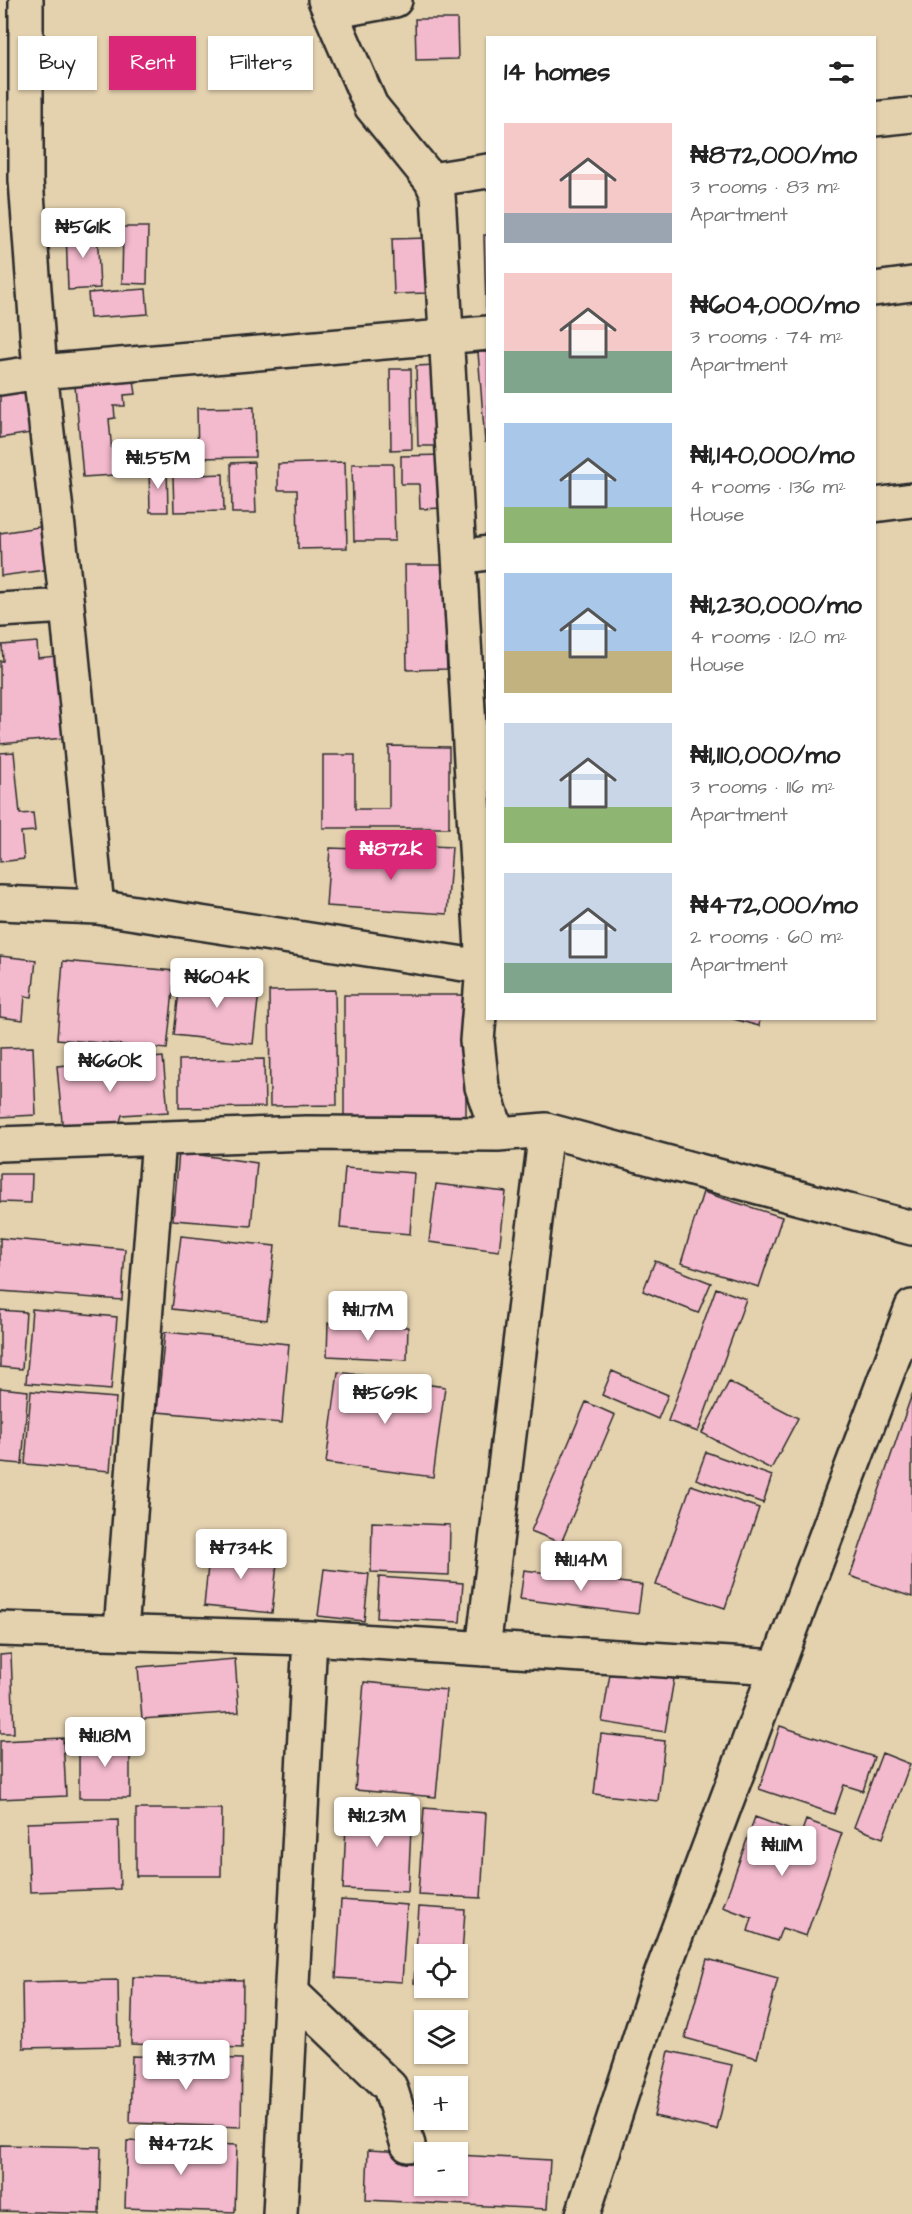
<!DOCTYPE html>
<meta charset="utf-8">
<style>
:root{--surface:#fff;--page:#f2f2f2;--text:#222;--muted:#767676;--accent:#db2777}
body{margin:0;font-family:"Architects Daughter",sans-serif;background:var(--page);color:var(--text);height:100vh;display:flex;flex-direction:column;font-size:22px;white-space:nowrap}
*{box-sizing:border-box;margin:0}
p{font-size:20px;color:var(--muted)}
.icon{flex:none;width:33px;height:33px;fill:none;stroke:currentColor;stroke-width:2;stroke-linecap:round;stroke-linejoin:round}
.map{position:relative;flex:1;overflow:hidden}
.drawer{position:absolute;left:486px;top:36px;width:390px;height:984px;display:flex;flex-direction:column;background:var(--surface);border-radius:0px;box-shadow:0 2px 4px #0004}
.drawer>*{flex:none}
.banner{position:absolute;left:18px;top:36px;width:378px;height:54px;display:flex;gap:12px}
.buttons{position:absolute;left:414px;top:1944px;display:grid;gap:12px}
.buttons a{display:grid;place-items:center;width:54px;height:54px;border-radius:0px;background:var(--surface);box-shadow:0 2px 4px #0004;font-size:30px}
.price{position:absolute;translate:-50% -51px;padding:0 14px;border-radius:6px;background:#fff;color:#222;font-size:20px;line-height:39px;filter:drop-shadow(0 2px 3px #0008)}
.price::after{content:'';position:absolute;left:50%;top:36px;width:18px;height:14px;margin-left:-9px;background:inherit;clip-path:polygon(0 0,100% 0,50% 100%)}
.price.active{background:var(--accent);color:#fff}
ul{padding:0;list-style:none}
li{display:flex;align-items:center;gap:18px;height:150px;padding:0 18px}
li span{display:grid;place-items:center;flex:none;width:168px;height:120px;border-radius:0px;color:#555}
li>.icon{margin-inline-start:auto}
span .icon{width:72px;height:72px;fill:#fffc;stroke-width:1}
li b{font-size:26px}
h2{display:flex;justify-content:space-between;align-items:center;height:72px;padding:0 18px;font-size:26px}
.chip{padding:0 21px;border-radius:0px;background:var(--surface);box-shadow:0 2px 4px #0004;font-size:21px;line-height:54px}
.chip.active{background:var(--accent);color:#fff}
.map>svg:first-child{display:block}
.building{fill:#f3b9cc;stroke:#2b2b2b;stroke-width:1.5}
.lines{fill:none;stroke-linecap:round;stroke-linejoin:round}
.minor-casing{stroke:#2b2b2b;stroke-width:38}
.minor{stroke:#e4d2af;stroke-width:33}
</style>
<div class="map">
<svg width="912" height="2214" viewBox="0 0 912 2214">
<rect width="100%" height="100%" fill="#e4d2af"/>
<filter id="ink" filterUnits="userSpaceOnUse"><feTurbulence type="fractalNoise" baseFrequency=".0167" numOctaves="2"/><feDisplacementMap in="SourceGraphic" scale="12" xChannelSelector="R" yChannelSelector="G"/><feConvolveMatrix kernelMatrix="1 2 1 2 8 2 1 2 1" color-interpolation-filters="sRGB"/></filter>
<g filter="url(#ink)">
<!-- building -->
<path class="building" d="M 415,19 L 457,19 L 458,59 L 416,60 Z
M 123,227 L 148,227 L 147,284 L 122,283 Z
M 97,229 L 100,288 L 68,290 L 66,230 Z
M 484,235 L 488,235 L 488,307 L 486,307 Z
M 427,238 L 428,293 L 394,294 L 392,239 Z
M 146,289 L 148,314 L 90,318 L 88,293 Z
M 478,352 L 488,352 L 488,442 L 485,442 Z
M 436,365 L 437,446 L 418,446 L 416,366 Z
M 390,369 L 411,369 L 412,449 L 391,450 Z
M 30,380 L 37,432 L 0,438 L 0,384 Z
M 134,381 L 136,394 L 124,395 L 125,406 L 114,406 L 115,418 L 109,419 L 114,475 L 83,477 L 75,386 Z
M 254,407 L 255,457 L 198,458 L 197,408 Z
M 442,455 L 443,508 L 420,509 L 419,484 L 401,484 L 401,456 Z
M 254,462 L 256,513 L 232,513 L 231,463 Z
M 345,462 L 347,548 L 298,549 L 297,490 L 278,490 L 278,464 Z
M 352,464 L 393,464 L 395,541 L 354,541 Z
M 149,467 L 167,467 L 168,512 L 150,512 Z
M 223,474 L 224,511 L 174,512 L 173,476 Z
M 45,526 L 52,569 L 1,576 L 0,533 Z
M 405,565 L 445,565 L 446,617 L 456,617 L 457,649 L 446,649 L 447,669 L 407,670 Z
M 37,642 L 38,658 L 56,656 L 64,738 L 0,744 L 0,661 L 3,661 L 2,645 Z
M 389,746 L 449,747 L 449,828 L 323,828 L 323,755 L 355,755 L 355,809 L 389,809 Z
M 14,752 L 20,814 L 33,813 L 35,831 L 21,832 L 24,859 L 0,862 L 0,753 Z
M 408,845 L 452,847 L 447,914 L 326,906 L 330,848 L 357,849 L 356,858 L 407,861 Z
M 0,956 L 36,960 L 32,997 L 25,996 L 23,1020 L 0,1017 Z
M 63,961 L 175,971 L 167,1049 L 57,1039 Z
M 181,974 L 260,983 L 253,1044 L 174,1035 Z
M 335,990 L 337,1105 L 270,1106 L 269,991 Z
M 344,995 L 466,995 L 466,1117 L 344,1117 Z
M 730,1018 L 760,1018 L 759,1026 Z
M 33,1047 L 36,1115 L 0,1117 L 0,1048 Z
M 163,1057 L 168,1112 L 122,1115 L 118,1128 L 63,1133 L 57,1066 Z
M 264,1059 L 265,1107 L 179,1108 L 179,1060 Z
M 179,1152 L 257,1163 L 251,1226 L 173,1220 Z
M 345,1168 L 414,1173 L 410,1234 L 340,1228 Z
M 0,1174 L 32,1174 L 31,1203 L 0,1202 Z
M 436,1184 L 506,1192 L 499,1251 L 429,1242 Z
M 703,1192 L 782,1217 L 759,1287 L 681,1263 Z
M 181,1236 L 275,1246 L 267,1320 L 172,1309 Z
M 0,1238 L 125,1249 L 122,1300 L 0,1291 Z
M 655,1261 L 711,1283 L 698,1313 L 643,1291 Z
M 716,1288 L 746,1299 L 698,1432 L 668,1421 Z
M 32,1309 L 117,1317 L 111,1390 L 26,1383 Z
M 0,1310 L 26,1312 L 22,1369 L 0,1367 Z
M 328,1323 L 408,1327 L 407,1360 L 327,1356 Z
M 165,1332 L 289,1344 L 282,1423 L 157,1412 Z
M 612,1371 L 668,1395 L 658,1419 L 602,1395 Z
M 338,1372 L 445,1387 L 433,1477 L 326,1463 Z
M 729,1382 L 798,1418 L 771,1469 L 702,1433 Z
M 0,1388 L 28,1391 L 22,1464 L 0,1462 Z
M 31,1391 L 116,1398 L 110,1471 L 25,1464 Z
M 912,1394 L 912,1597 L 850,1576 Z
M 586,1402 L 615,1415 L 561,1543 L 531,1531 Z
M 706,1452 L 772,1476 L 763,1503 L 696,1479 Z
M 691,1485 L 759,1508 L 725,1608 L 656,1585 Z
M 372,1522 L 450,1525 L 449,1575 L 371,1572 Z
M 210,1546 L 278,1553 L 272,1613 L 204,1606 Z
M 324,1569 L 369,1574 L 364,1621 L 318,1616 Z
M 524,1570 L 642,1585 L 638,1614 L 520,1599 Z
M 379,1577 L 463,1583 L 460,1622 L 377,1618 Z
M 11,1654 L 14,1733 L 0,1733 L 0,1655 Z
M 235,1659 L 239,1712 L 142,1719 L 138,1667 Z
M 611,1668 L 674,1679 L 665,1732 L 602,1722 Z
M 364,1682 L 446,1690 L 436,1797 L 355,1790 Z
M 780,1726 L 874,1757 L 863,1791 L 844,1785 L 834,1814 L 759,1789 Z
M 601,1734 L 665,1741 L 658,1801 L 594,1794 Z
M 130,1737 L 130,1798 L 79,1798 L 79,1738 Z
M 63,1738 L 66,1796 L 0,1799 L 0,1741 Z
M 882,1753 L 910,1764 L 883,1838 L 854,1827 Z
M 347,1804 L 412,1807 L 408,1892 L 343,1889 Z
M 424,1808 L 486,1813 L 481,1898 L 418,1895 Z
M 136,1809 L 222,1809 L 221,1876 L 136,1876 Z
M 755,1817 L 801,1834 L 806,1820 L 842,1833 L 806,1936 L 782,1928 L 777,1941 L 748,1931 L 752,1918 L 723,1907 Z
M 118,1820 L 120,1889 L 30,1892 L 27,1823 Z
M 341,1900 L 407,1905 L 402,1982 L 336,1978 Z
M 419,1907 L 465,1910 L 460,1986 L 458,1986 L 458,1954 L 424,1954 L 424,1984 L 414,1983 Z
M 707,1959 L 778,1978 L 757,2058 L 685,2038 Z
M 133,1977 L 243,1980 L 242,2048 L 131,2044 Z
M 118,1980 L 119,2046 L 23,2048 L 22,1982 Z
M 669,2051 L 732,2065 L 717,2130 L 654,2116 Z
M 132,2056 L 242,2059 L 241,2127 L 130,2123 Z
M 127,2141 L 237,2145 L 235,2212 L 125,2208 Z
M 0,2145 L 101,2147 L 99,2214 L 0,2211 Z
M 368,2150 L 424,2153 L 424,2186 L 458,2186 L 458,2155 L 550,2160 L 547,2209 L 366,2200 Z"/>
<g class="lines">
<!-- minor casing -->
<g class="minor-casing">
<path id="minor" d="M 26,0 L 26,180 L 40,372 L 67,606 L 97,907
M 325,0 L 371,106 L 431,180 L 438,195 L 483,967 L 477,1041 L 482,1087 L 498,1134
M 330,12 L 395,0
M 874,119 L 912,115
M 431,180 L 488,171
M 874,289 L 912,284
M 0,378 L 40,372 L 488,333
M 874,505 L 912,500
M 460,557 L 488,553
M 0,610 L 67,606
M 0,903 L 97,907 L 483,967
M 0,1144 L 306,1133 L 498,1134 L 546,1130 L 912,1228
M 0,1629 L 310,1638 L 777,1667
M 121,1631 L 159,1139
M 483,1649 L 546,1130
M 292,1993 L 390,2087 L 408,2145
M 280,2214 L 310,1638
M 583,2214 L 654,1994 L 912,1307"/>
</g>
<!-- minor -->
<use href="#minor" class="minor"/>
</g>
</g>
</svg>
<div class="buttons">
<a><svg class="icon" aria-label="locate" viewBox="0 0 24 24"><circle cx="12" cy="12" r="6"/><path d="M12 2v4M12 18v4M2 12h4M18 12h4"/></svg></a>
<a><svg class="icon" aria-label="layers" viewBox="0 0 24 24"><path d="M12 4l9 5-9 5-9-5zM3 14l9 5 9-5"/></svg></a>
<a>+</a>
<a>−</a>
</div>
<b class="price" style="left:83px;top:259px">₦561K</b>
<b class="price" style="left:158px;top:490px">₦1.55M</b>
<b class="price active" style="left:391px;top:881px">₦872K</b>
<b class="price" style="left:217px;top:1009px">₦604K</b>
<b class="price" style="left:110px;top:1093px">₦660K</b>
<b class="price" style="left:368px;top:1342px">₦1.17M</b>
<b class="price" style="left:385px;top:1425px">₦569K</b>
<b class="price" style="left:241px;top:1580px">₦734K</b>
<b class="price" style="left:581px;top:1592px">₦1.14M</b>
<b class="price" style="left:105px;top:1768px">₦1.18M</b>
<b class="price" style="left:377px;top:1848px">₦1.23M</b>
<b class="price" style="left:782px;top:1877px">₦1.11M</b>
<b class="price" style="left:186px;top:2091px">₦1.37M</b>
<b class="price" style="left:181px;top:2176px">₦472K</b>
<div class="banner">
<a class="chip">Buy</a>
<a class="chip active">Rent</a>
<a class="chip">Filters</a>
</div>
<section class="drawer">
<h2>14 homes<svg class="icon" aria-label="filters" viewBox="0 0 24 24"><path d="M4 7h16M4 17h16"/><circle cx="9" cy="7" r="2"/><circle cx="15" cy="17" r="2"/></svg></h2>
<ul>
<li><span style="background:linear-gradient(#f6c9c9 75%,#9aa5b1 0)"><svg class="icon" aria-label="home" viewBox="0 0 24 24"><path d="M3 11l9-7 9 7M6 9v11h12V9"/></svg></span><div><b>₦872,000/mo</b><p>3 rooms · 83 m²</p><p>Apartment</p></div></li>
<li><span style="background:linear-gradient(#f6c9c9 65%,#7fa58c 0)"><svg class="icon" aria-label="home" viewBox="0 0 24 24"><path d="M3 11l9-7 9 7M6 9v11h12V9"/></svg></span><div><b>₦604,000/mo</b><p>3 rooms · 74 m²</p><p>Apartment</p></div></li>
<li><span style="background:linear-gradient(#a9c7e8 70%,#8fb573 0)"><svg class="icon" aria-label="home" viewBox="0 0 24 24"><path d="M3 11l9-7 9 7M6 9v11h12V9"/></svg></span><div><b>₦1,140,000/mo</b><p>4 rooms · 136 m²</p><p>House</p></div></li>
<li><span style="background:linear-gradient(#a9c7e8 65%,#c2b280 0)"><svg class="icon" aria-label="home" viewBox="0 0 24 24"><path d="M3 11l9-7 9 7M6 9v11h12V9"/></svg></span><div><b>₦1,230,000/mo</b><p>4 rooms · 120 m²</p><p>House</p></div></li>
<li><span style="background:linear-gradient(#c9d6e8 70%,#8fb573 0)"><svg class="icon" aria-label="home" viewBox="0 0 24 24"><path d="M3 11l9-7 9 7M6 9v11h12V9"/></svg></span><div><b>₦1,110,000/mo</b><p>3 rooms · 116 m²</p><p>Apartment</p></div></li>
<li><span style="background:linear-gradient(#c9d6e8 75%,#7fa58c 0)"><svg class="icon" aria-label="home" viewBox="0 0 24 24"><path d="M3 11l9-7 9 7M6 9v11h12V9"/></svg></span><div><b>₦472,000/mo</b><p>2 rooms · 60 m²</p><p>Apartment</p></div></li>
</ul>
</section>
</div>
